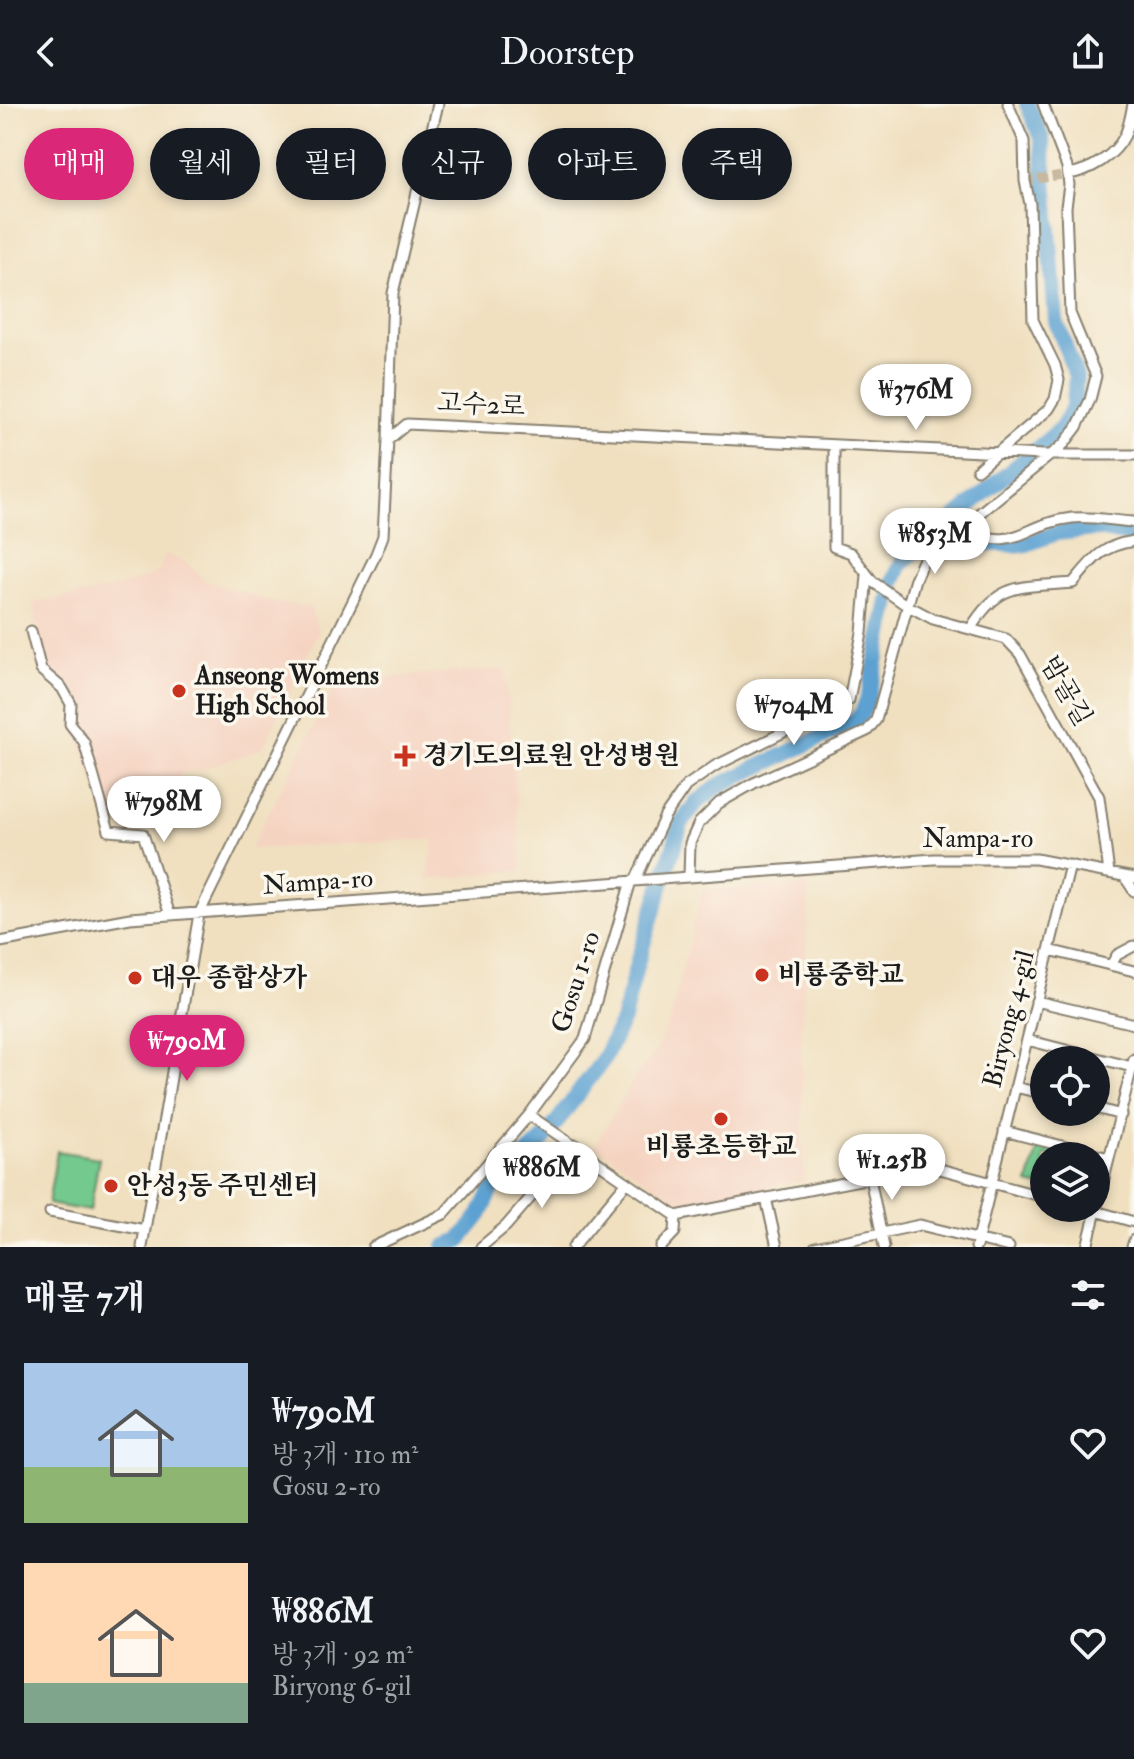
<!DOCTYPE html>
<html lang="ko">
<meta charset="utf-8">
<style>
:root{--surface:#171b24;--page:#20242c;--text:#f1f3f6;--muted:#9ea1a6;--accent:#db2777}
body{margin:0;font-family:"IM FELL Double Pica","Noto Serif KR",serif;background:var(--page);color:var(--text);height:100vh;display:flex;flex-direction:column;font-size:30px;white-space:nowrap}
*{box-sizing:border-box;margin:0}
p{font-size:26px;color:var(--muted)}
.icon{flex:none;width:44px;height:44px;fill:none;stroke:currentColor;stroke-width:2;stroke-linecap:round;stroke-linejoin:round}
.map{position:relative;height:1143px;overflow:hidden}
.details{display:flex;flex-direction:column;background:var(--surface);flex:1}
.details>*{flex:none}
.banner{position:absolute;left:24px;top:24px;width:1086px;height:72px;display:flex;gap:16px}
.buttons{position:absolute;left:1030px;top:942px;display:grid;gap:16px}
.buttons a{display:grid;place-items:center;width:80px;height:80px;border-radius:50%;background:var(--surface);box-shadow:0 4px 12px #0003;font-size:40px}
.price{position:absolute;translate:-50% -68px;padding:0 18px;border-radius:28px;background:#fff;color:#222;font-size:26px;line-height:52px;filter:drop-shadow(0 2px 4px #0008)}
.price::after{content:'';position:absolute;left:50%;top:48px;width:24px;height:18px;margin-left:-12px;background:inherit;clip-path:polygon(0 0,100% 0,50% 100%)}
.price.on{background:var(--accent);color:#fff}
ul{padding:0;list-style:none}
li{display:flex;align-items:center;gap:24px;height:200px;padding:0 24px}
li span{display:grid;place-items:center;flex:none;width:224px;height:160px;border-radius:0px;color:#555}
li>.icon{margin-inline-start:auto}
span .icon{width:96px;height:96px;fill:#fffc;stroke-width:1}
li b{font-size:34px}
h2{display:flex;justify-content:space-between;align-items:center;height:96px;padding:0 24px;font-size:34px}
.pill{padding:0 28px;border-radius:36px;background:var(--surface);box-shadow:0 4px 12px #0003;font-size:28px;line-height:72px}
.pill.on{background:var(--accent);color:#fff}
header{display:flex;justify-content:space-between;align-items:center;height:104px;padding:0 24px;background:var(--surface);font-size:36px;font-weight:600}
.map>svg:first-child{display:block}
.built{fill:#f5d3c1}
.green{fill:#73c98e;stroke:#487255;stroke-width:2}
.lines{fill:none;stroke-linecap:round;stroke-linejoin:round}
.river{stroke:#5ba1d1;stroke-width:16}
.minor-tunnel{stroke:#c6b99f;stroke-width:9;stroke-dasharray:9 4.5;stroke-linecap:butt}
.minor-casing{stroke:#867e6e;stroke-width:13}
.minor{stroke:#fff;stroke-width:9}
.poi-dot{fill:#c8321e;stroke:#fbf7ec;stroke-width:3}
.labels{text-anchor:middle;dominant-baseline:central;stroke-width:7;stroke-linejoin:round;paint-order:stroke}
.street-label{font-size:26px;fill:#1c1c1c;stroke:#fbf7ec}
.poi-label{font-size:26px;font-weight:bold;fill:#1c1c1c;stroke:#fbf7ec;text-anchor:start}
</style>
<header><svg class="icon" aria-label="back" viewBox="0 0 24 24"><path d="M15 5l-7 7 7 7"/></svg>Doorstep<svg class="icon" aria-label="share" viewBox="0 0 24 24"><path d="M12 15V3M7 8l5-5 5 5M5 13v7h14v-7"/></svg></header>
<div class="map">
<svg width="1134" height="1143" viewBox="0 0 1134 1143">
<rect width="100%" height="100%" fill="#fbf7ec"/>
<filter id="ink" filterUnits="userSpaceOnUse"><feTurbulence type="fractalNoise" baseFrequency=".0125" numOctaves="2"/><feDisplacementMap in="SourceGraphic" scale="16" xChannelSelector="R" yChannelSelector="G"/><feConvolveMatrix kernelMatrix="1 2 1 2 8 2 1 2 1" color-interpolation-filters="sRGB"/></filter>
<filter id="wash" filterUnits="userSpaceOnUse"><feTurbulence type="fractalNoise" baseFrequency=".006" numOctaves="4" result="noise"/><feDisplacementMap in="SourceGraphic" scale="32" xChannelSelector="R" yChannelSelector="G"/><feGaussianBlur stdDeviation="1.8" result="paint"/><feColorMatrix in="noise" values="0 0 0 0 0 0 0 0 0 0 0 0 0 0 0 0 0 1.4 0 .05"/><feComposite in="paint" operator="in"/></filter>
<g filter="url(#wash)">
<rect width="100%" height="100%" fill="#f0e0c0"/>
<!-- built -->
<path class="built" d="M 165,450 L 184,457 L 206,477 L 275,499 L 310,503 L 319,527 L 263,644 L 196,668 L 185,668 L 143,706 L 110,721 L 75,623 L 75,598 L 65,581 L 41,566 L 34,498 L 98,488 L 145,474 L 160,466 Z
M 505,565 L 522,766 L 427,776 L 434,735 L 250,745 L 338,576 Z
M 809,781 L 801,942 L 804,1077 L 677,1099 L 595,1041 L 638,968 L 655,949 L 670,916 L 702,786 Z"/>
<!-- green -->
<path class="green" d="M 1039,1040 L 1089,1052 L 1044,1052 L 1044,1084 L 1028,1080 Z
M 57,1047 L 99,1054 L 90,1107 L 48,1100 Z"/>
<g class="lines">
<!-- river -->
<path class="river" d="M 940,428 L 979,439 L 1024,441 L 1056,429 L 1097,425 L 1134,432
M 445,1143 L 460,1136 L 480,1111 L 494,1081 L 545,1034 L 603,956 L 623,915 L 638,856 L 681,720 L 696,699 L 722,680 L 854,618 L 862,609 L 869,591 L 893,478 L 902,458 L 1062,324 L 1074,301 L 1076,272 L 1056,217 L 1042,35 L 1027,0"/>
</g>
</g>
<g filter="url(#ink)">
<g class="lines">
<!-- minor-tunnel -->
<path class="minor-tunnel" d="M 1025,77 L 1068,70"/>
<!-- minor casing -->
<g class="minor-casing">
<path id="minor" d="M 1068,70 C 1090,67 1115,52 1125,31 C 1129,22 1131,10 1133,0
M 388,336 L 393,189 L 438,0
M 834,342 L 834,443 L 851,449 L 873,478 L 903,499 L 933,515 L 1006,535 L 1020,550 L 1099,693 L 1109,769
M 977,366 L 1049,305 L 1055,295 L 1059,276 L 1055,261 L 1033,216 L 1030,100 L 1025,77 L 1024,37 L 1008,0
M 960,425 L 1064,340 L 1077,323 L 1090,296 L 1096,272 L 1070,209 L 1066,103 L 1069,81 L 1067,63 L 1043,0
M 971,524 C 1000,476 1022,484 1073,479 C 1093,455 1101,442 1134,437
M 31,527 L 41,566 L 62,584 L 71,600 L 70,620 L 84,638 L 109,727 L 143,730 L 170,811
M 689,772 L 690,739 L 699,719 L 719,699 L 754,679 L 867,627 L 876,616 L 915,475 L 923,457 L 957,428 L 960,425 C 1020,450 1020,420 1072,414 C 1093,412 1113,417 1134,418
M 1124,772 L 1134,787
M 635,777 L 665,712 L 686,682 L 715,662 L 849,596 L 862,529 L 867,471
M 0,838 L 130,814 L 934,755 L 1036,755 L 1134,774
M 1049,846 L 1134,867
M 1111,861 L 1117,851 L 1134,842
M 1036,897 L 1134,920
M 1027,936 L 1132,963
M 1015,983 L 1044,990
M 1096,1004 L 1121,1011
M 529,1011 L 676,1112 L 900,1068 L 940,1065 L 1044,1093
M 1004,1027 L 1109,1054
M 870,1074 L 884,1143
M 766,1094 L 777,1143
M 1085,1104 L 1134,1118
M 50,1108 L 145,1126
M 142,1143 L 199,810 L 376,450 L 383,432 L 388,336 L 407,320 L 1043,351 L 1134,351
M 373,1143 L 444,1110 L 529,1011 L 585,935 L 631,777
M 481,1143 L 506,1122 L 576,1041
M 573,1143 L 627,1078
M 661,1143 L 675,1128 L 676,1112
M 815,1143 L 920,1121 L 1009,1143
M 976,1143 L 1070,761
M 1087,1143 L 1134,955
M 1132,1143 L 1134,1136"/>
</g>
<!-- minor -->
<use href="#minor" class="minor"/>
</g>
</g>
<!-- markers -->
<g class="poi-dot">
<circle cx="179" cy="587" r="8"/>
<path d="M401 640h8v8h8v8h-8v8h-8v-8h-8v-8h8z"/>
<circle cx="762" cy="871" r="8"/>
<circle cx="135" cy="874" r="8"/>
<circle cx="721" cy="1015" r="8"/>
<circle cx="111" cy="1082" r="8"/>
</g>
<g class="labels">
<!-- street labels -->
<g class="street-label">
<text transform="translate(481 301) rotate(3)">고수2로</text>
<text transform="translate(1066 587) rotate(60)">밤골길</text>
<text x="978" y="735">Nampa-ro</text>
<text transform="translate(318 778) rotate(-4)">Nampa-ro</text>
<text transform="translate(576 878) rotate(-72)">Gosu 1-ro</text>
<text transform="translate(1009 915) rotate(-76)">Biryong 4-gil</text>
</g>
<!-- poi labels -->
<g class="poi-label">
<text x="195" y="572">Anseong Womens<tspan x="195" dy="30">High School</tspan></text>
<text x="423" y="652">경기도의료원 안성병원</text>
<text x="778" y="871">비룡중학교</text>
<text x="151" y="874">대우 종합상가</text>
<text x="721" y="1043" text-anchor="middle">비룡초등학교</text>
<text x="127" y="1082">안성3동 주민센터</text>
</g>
</g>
</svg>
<div class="buttons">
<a><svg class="icon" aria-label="locate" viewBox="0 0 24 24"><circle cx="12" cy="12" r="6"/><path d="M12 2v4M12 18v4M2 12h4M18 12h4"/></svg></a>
<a><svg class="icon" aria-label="layers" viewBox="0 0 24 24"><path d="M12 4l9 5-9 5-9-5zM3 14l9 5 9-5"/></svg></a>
</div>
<b class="price" style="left:916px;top:328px">₩376M</b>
<b class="price" style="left:935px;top:472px">₩853M</b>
<b class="price" style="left:794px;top:643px">₩704M</b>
<b class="price" style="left:164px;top:740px">₩798M</b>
<b class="price on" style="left:187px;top:979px">₩790M</b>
<b class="price" style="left:892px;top:1098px">₩1.25B</b>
<b class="price" style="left:542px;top:1106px">₩886M</b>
<div class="banner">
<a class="pill on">매매</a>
<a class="pill">월세</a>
<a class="pill">필터</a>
<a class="pill">신규</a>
<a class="pill">아파트</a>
<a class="pill">주택</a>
</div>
</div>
<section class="details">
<h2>매물 7개<svg class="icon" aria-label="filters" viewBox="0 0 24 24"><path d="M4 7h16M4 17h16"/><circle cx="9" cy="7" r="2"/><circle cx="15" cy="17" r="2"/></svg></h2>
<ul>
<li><span style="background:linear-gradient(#a9c7e8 65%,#8fb573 0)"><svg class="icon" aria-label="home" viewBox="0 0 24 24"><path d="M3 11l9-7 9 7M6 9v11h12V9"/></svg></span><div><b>₩790M</b><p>방 3개 · 110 m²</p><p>Gosu 2-ro</p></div><svg class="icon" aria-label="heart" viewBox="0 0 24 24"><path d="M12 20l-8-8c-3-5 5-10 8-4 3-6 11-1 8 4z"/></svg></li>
<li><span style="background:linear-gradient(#ffd9b3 75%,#7fa58c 0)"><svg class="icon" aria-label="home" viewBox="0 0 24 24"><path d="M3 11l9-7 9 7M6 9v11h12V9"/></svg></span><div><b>₩886M</b><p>방 3개 · 92 m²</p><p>Biryong 6-gil</p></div><svg class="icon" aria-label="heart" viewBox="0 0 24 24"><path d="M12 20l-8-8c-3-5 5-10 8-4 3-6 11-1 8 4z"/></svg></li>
</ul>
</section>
